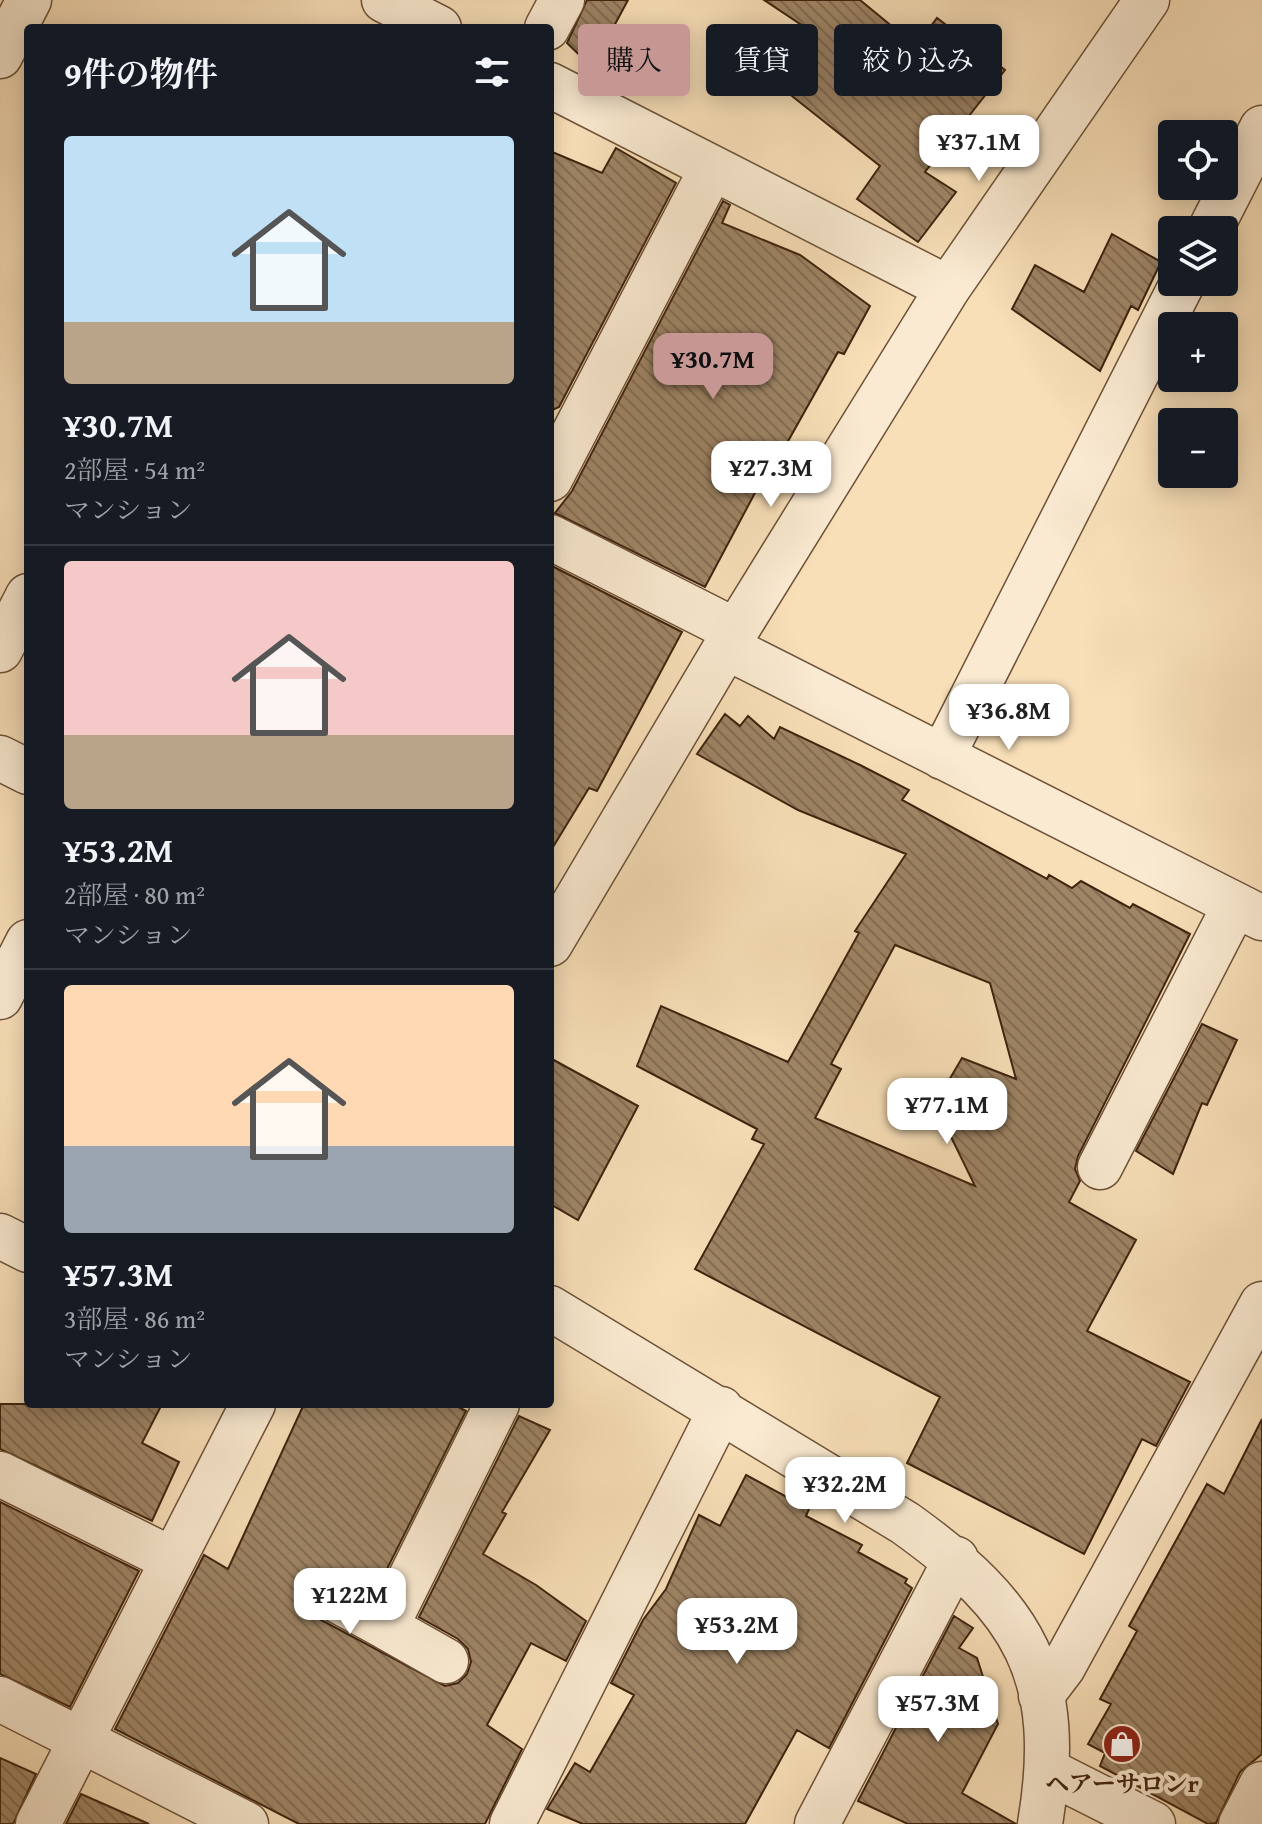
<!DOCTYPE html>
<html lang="ja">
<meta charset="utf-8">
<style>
:root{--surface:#171b24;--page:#20242c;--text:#f1f3f6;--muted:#9ea1a6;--line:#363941;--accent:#c59692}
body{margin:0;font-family:"Gentium Book Plus","Noto Serif JP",serif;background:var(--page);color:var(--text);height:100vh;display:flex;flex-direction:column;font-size:30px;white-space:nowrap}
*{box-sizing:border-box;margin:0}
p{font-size:26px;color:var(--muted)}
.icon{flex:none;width:44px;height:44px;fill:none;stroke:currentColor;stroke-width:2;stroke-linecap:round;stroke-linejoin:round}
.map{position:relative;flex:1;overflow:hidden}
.details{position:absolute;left:24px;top:24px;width:530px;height:1384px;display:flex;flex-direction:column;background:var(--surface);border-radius:8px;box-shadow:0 4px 20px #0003}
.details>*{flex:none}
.hud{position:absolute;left:578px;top:24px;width:564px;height:72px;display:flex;gap:16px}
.controls{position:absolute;left:1158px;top:120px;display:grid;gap:16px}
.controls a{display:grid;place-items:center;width:80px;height:80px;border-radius:8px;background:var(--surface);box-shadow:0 4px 20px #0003;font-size:40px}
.price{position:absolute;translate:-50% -68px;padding:0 18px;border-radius:16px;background:#fff;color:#222;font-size:26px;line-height:52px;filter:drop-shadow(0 2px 4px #0008)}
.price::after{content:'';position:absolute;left:50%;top:48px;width:24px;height:18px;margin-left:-12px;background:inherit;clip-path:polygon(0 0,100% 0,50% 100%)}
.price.current{background:var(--accent);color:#111}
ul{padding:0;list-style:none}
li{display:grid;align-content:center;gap:16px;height:424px;padding:0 40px}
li+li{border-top:2px solid var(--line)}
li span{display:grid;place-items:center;height:248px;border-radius:8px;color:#555}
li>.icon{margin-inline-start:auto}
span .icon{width:144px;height:144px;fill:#fffc;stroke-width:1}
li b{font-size:34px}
h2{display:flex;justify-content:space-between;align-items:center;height:96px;padding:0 40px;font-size:34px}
.pill{padding:0 28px;border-radius:8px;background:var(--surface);box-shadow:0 4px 20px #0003;font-size:28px;line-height:72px}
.pill.current{background:var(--accent);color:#111}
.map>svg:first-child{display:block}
.building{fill:url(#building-back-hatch);stroke:#3f230d;stroke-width:2;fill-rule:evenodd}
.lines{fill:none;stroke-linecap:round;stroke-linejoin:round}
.minor-casing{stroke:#6d5238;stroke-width:47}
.minor{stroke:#faead1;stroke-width:44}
.labels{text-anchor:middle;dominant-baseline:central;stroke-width:8;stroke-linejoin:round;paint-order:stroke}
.poi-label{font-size:24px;font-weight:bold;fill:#3f230d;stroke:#faead1}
</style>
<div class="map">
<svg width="1262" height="1824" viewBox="0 0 1262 1824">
<defs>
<pattern id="building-back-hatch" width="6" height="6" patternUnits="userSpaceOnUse" patternTransform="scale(2)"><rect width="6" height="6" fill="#9f8566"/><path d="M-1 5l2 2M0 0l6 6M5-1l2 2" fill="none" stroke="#836c52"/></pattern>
</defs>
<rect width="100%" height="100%" fill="#f8dfb8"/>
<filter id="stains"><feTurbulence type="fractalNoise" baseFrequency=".0025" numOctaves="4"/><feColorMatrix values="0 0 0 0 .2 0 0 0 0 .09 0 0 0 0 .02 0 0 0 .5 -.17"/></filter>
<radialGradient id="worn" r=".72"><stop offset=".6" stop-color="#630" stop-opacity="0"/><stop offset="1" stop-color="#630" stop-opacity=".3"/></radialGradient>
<!-- building -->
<path class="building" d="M 587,0 L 628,0 L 592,67 L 567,43 Z
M 764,0 L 860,0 L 916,46 L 937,18 L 1005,70 L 925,172 L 956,192 L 918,242 L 857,199 L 880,166 L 773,81 L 815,34 Z
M 616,148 L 676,183 L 559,407 L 550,411 L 550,151 L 602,173 Z
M 723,201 L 730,205 L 722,223 L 800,255 L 870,306 L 844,354 L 838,352 L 782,452 L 774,477 L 765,474 L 705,587 L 555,513 L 572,491 Z
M 1112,234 L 1161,262 L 1138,310 L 1131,306 L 1100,371 L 1012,309 L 1035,265 L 1084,292 Z
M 550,565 L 682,632 L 597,791 L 589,788 L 550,852 Z
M 725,714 L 740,726 L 748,716 L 774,739 L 780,727 L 860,765 L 909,790 L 902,800 L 1047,879 L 1049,875 L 1072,888 L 1081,881 L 1130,908 L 1133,904 L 1190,934 L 1078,1156 L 1075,1169 L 1080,1181 L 1069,1202 L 1136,1240 L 1087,1331 L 1190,1382 L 1156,1446 L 1142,1439 L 1084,1554 L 907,1463 L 940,1397 L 695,1269 L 764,1144 L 752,1139 L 757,1129 L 637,1066 L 661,1006 L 788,1062 L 859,933 L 855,931 L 906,854 L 798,810 L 697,754 ZM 895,945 L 990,983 L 1016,1079 L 962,1058 L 935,1104 L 975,1186 L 815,1118 L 841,1069 L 831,1064 Z
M 1202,1024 L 1237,1040 L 1207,1105 L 1202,1103 L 1173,1174 L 1136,1151 Z
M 550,1058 L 638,1106 L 578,1220 L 550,1204 Z
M 0,1404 L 162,1404 L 142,1443 L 179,1462 L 152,1521 L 0,1449 Z
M 304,1404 L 453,1404 L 466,1411 L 375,1593 L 332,1573 L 321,1576 L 312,1585 L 308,1598 L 311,1610 L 321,1620 L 445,1686 L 458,1683 L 467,1674 L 471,1662 L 468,1649 L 458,1639 L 419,1617 L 519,1416 L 550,1430 L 502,1512 L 506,1514 L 483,1554 L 536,1585 L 586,1621 L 566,1661 L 531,1643 L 487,1725 L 522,1749 L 485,1824 L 299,1824 L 115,1729 L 204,1555 L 228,1569 Z
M 1262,1419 L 1262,1754 L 1240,1772 L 1216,1823 L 1208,1824 L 1100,1766 L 1105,1753 L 1088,1744 L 1111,1704 L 1100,1699 L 1137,1631 L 1129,1626 L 1207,1484 L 1224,1494 Z
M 746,1475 L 809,1509 L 806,1516 L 862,1545 L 858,1552 L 907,1579 L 905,1583 L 912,1588 L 829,1748 L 797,1730 L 745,1824 L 583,1824 L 547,1809 L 575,1763 L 590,1772 L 634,1695 L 611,1683 L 643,1620 L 666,1589 L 699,1515 L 720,1526 Z
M 0,1502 L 139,1571 L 70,1707 L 0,1674 Z
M 954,1616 L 973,1628 L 959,1648 L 977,1658 L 998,1724 L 962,1793 L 1016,1824 L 908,1824 L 858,1801 Z
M 0,1758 L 36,1774 L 13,1824 L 0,1824 Z
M 81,1794 L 149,1824 L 66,1824 Z"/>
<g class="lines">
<!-- minor casing -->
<g class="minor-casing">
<path id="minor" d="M 384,0 L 439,28
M 547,28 L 562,0
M 0,56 L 29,0
M 550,85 L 948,288
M 1210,230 L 1262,128
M 550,479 L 712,168
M 550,537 L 736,631
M 726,647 L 1262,918
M 0,650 L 28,596
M 942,757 L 1183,282
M 0,758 L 28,772
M 550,944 L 726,647 L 948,288 L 1147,0
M 0,997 L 28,942
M 1100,1167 L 1235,905
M 0,1236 L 28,1250
M 550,1308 L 905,1523 C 1024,1608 1065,1675 1040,1824
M 0,1474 L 173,1560
M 333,1598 L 386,1627
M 446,1661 L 386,1627 L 497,1404
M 1041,1696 L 1063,1667 L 1262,1304
M 0,1699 L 246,1824
M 1048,1771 L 1153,1824
M 38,1824 L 253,1404
M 512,1824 L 721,1409
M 817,1824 L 956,1559
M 1241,1824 L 1262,1784"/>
</g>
<!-- minor -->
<use href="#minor" class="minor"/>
</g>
<!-- icons -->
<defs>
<g id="shop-disc" transform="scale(2)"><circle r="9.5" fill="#8f2418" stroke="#faead1"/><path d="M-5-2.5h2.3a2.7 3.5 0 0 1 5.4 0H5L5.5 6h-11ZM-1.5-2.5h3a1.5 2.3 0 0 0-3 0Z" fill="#fff"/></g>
</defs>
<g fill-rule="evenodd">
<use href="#shop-disc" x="1122" y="1744"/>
</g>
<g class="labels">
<!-- poi labels -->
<g class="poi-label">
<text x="1122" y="1783">ヘアーサロンr</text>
</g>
</g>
<rect width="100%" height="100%" filter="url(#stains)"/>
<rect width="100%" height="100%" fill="url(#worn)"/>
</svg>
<div class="controls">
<a><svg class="icon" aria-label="locate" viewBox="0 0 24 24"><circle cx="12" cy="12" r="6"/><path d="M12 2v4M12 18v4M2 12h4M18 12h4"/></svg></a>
<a><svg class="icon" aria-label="layers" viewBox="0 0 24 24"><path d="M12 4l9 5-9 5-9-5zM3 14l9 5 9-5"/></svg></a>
<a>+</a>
<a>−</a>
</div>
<b class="price" style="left:979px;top:183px">¥37.1M</b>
<b class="price current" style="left:713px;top:401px">¥30.7M</b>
<b class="price" style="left:771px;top:509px">¥27.3M</b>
<b class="price" style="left:1009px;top:752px">¥36.8M</b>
<b class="price" style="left:947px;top:1146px">¥77.1M</b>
<b class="price" style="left:845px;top:1525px">¥32.2M</b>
<b class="price" style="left:350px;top:1636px">¥122M</b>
<b class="price" style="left:737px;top:1666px">¥53.2M</b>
<b class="price" style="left:938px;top:1744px">¥57.3M</b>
<div class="hud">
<a class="pill current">購入</a>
<a class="pill">賃貸</a>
<a class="pill">絞り込み</a>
</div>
<section class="details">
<h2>9件の物件<svg class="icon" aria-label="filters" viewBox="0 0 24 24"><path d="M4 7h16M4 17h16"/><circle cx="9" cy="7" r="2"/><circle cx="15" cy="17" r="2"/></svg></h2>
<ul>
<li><span style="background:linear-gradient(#bfe0f5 75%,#b9a48a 0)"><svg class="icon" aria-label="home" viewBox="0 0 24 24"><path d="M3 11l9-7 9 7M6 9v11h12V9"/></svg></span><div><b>¥30.7M</b><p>2部屋 · 54 m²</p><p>マンション</p></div></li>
<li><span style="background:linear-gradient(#f6c9c9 70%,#b9a48a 0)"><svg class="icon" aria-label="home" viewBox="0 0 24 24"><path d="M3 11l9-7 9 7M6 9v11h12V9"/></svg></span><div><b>¥53.2M</b><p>2部屋 · 80 m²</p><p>マンション</p></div></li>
<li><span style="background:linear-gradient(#ffd9b3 65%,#9aa5b1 0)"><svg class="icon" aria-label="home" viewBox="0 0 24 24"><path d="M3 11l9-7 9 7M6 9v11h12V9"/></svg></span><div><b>¥57.3M</b><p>3部屋 · 86 m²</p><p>マンション</p></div></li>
</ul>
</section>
</div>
